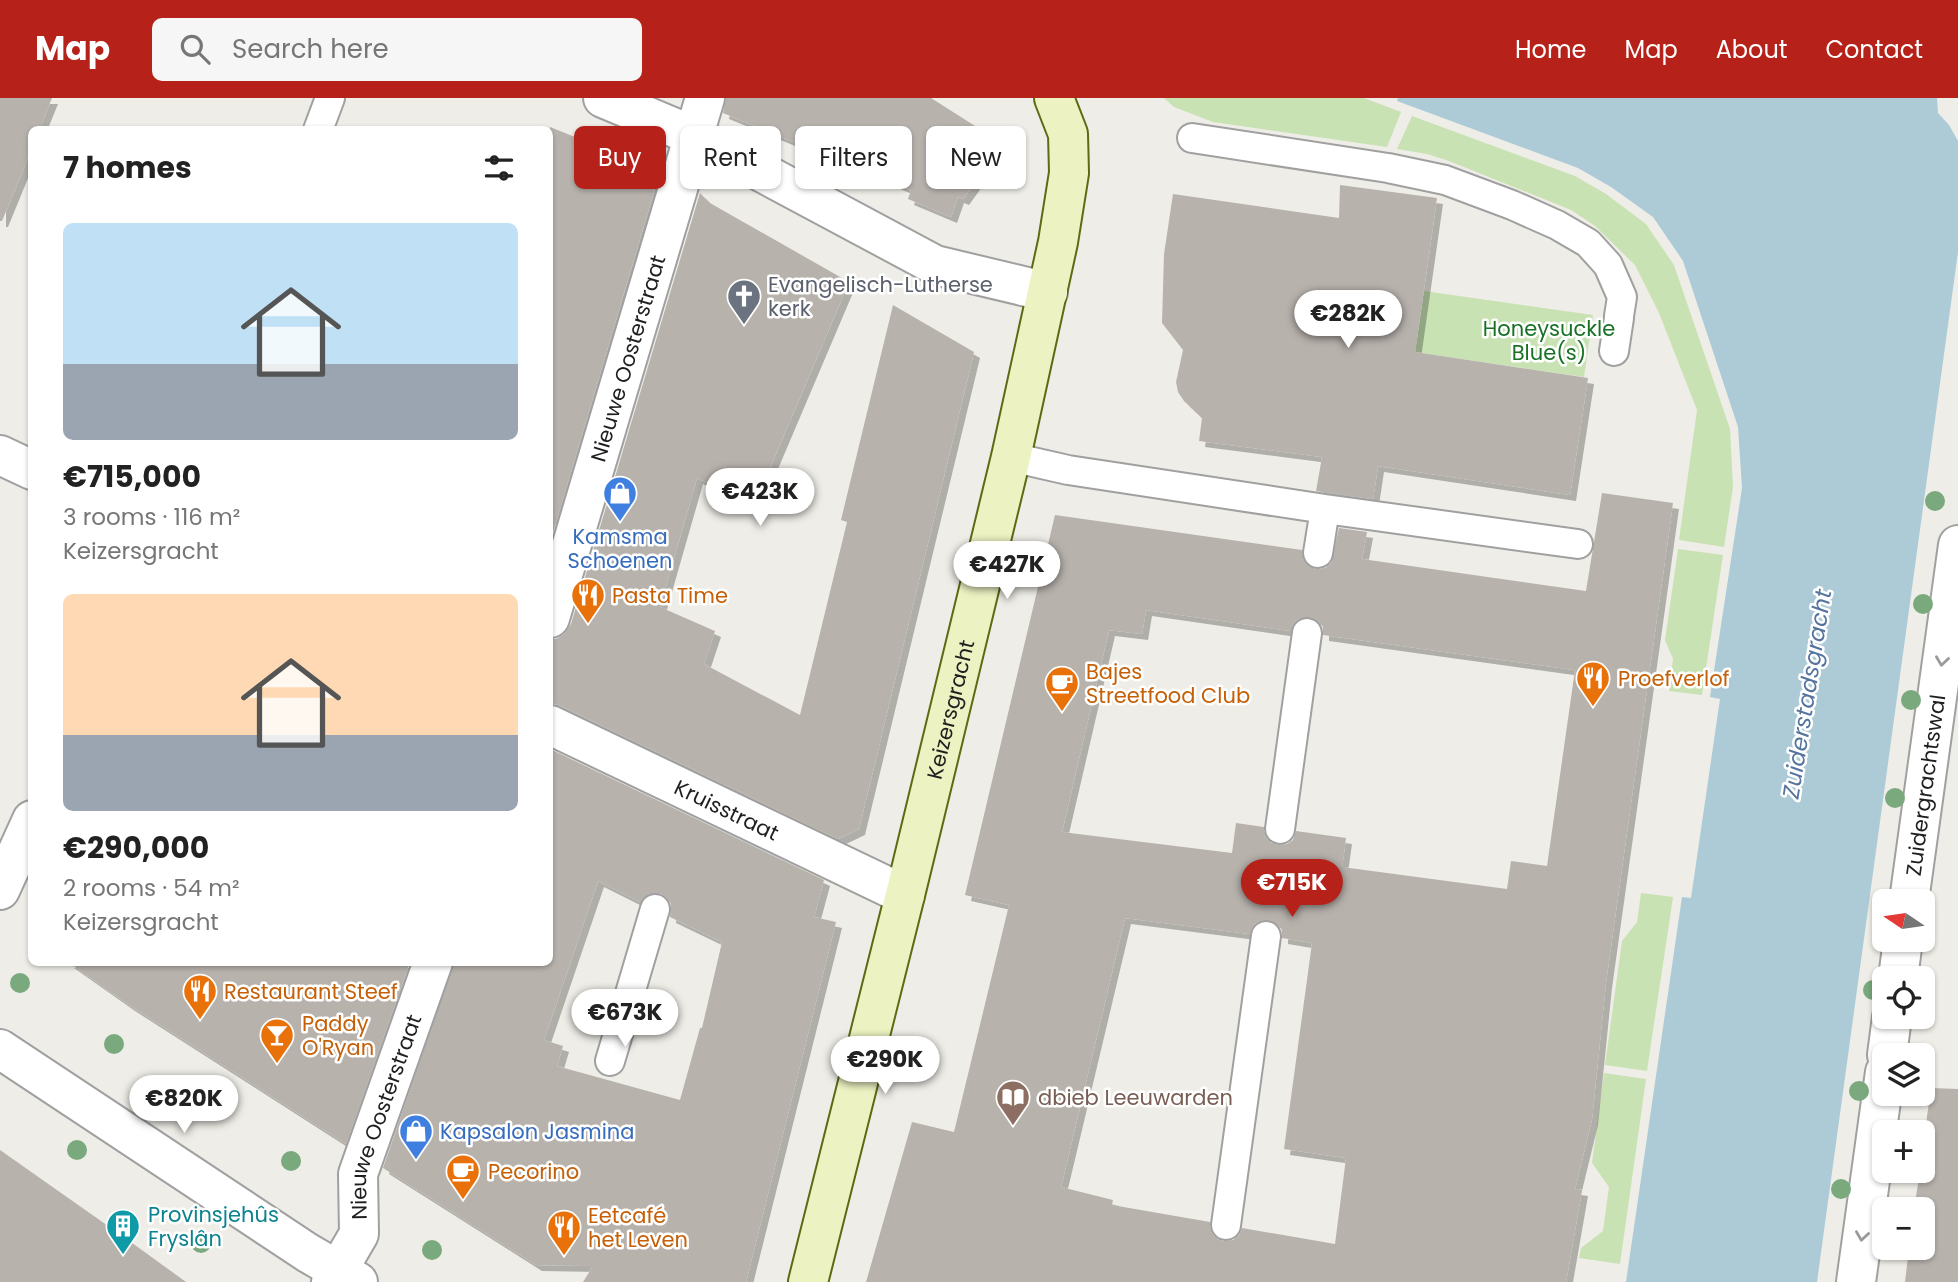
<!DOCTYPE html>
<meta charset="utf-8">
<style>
:root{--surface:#fff;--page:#f6f6f6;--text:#222;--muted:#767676;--accent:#b62219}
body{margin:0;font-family:Poppins,sans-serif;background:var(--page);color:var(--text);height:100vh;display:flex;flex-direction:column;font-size:26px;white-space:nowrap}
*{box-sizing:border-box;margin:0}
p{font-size:23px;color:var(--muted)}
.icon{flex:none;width:38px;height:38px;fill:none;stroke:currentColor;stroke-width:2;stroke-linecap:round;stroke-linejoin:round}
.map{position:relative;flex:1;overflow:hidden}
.drawer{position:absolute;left:28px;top:28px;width:525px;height:840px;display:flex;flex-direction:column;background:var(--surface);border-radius:10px;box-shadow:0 2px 5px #0004}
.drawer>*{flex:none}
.guide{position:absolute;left:574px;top:28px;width:665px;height:63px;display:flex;gap:14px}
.needle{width:46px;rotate:283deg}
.controls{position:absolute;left:1872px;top:791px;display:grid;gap:14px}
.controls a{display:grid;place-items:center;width:63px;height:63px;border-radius:10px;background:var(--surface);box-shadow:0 2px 5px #0004;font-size:35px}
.price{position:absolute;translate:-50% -60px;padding:0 16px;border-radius:24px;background:#fff;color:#222;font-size:23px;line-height:46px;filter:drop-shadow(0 2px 4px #0008)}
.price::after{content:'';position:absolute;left:50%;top:42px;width:21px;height:16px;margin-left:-10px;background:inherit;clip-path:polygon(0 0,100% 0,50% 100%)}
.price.on{background:var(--accent);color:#fff}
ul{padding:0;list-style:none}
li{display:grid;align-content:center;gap:14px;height:371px;padding:0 35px}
li span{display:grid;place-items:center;height:217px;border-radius:10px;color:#555}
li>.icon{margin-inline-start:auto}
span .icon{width:126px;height:126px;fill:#fffc;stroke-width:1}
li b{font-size:30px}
h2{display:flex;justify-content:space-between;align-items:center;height:84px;padding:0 35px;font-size:30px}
.pill{padding:0 24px;border-radius:10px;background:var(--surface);box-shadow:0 2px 5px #0004;font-size:24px;line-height:63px}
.pill.on{background:var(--accent);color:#fff}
header{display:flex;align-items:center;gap:42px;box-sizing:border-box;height:98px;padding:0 35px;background:var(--accent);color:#fff}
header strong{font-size:33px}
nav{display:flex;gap:38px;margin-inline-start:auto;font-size:24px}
.search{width:490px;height:63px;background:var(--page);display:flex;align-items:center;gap:18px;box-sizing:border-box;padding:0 24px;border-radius:10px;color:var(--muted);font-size:26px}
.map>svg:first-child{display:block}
.grass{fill:#c8e2b3}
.water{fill:#adcbd7}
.building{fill:#b8b2ad;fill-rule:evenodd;filter:url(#shadow)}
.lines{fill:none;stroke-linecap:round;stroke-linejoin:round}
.lane-casing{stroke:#a0a0a0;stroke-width:32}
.street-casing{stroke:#a0a0a0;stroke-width:42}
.secondary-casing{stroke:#5b6a13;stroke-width:42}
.lane{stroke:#fff;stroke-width:28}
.street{stroke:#fff;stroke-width:38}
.secondary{stroke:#edf2c2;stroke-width:38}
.tree{fill:#79a97d}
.oneway{stroke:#9a9a9a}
.labels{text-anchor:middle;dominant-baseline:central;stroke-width:5;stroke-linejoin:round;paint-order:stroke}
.worship-label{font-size:21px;fill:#5b616d;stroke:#fff;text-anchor:start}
.park-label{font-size:21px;fill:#197126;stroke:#fff}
.street-label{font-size:21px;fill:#1f1f1f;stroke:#fff}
.shop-label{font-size:21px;fill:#366cbe;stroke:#fff}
.food-label{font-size:21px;fill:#c56008;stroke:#fff;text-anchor:start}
.education-label{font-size:21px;fill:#785e54;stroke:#fff;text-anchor:start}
.culture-label{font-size:21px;fill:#0d838f;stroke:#fff;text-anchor:start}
.water-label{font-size:23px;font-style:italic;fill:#54749d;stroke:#fff}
</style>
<header>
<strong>Map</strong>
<div class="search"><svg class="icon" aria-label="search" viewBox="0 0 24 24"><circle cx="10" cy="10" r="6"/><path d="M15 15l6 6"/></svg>Search here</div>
<nav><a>Home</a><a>Map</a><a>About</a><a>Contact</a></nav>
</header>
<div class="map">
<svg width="1958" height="1184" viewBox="0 0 1958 1184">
<defs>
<filter id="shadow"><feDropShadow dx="6" dy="6" stdDeviation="0" flood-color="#0004"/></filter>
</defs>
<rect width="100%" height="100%" fill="#efede7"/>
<!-- grass -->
<path class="grass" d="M 1164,0 L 1364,0 L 1401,14 L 1387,49 L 1213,24 L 1174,9 Z
M 1412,18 L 1575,78 L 1606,96 L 1646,126 L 1674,167 L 1730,331 L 1733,389 L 1724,449 L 1679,442 L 1697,312 L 1659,215 L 1635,167 L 1595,128 L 1571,112 L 1449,63 L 1427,56 L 1397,51 Z
M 1424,193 L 1593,217 L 1584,279 L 1394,251 L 1417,241 Z
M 1678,451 L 1723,457 L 1702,597 L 1669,593 L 1673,561 L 1665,542 Z
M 1641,795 L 1673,799 L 1647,973 L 1605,967 L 1622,843 L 1637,824 Z
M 1604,975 L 1646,981 L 1620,1166 L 1579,1160 L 1581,1150 L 1603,1133 L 1609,1089 L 1592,1065 Z"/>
<!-- water -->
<path class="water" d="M 1398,0 L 1937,0 L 1938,15 L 1949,27 L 1958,43 L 1958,154 L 1817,1184 L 1626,1184 L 1682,799 L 1691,800 L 1720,601 L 1710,599 L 1742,390 L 1738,329 L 1683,163 L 1653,119 L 1611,89 L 1578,70 L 1397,3 Z"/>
<!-- building -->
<path class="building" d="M 0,0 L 52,0 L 39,32 L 32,32 L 32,50 L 2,123 L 0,123 Z
M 726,0 L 931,0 L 994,40 L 994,58 L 963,101 L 958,99 L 951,119 L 908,101 L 911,92 L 723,15 Z
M 550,29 L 660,73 L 550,445 Z
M 1340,87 L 1437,100 L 1415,254 L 1588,280 L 1570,397 L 1378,368 L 1373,401 L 1327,395 L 1316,393 L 1322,359 L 1199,343 L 1202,320 L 1184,303 L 1178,294 L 1176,284 L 1183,252 L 1162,225 L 1164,156 L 1173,96 L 1339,120 Z
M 700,95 L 710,105 L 849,184 L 755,405 L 697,380 L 660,509 L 715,533 L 704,566 L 800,617 L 847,424 L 841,422 L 893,207 L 974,254 L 859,731 L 838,741 L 559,607 L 550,605 L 550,541 L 556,541 L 564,536 L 571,526 Z
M 1602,395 L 1673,405 L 1606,884 L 1592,1021 L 1575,1091 L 1582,1092 L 1566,1184 L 866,1184 L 912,1024 L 954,1034 L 1009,807 L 965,797 L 1055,417 L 1302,452 L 1302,460 L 1307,467 L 1316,471 L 1325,470 L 1331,465 L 1339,430 L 1367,434 L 1362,461 L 1586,493 ZM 1146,512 L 1291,533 L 1294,524 L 1300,520 L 1309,519 L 1318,522 L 1323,529 L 1323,537 L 1575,572 L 1547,768 L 1511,763 L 1507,791 L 1342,769 L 1346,740 L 1296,733 L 1293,742 L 1287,746 L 1278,747 L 1269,744 L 1264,737 L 1264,729 L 1236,725 L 1232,755 L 1062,734 L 1109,532 L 1142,536 ZM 1125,820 L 1250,836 L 1253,827 L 1259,823 L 1268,822 L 1277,825 L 1282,832 L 1282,840 L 1312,845 L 1284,1051 L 1346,1060 L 1335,1146 L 1242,1130 L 1239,1137 L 1233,1142 L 1223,1143 L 1215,1140 L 1211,1134 L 1210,1124 L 1112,1107 L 1113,1102 L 1061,1089 Z
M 550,651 L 824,782 L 814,819 L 836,824 L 746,1184 L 583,1184 L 593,1168 L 536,1167 L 383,1070 L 454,864 L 550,864 ZM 598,783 L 640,804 L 650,795 L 660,795 L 667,800 L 671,806 L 670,819 L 722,844 L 702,930 L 700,930 L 680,1002 L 557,968 L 563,948 L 544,942 Z
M 68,864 L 410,864 L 346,1046 L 129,907 Z
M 1931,990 L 1958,991 L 1958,1184 L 1905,1184 L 1909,1150 L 1923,1150 L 1923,1111 L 1914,1111 L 1920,1073 L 1923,1073 L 1923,1047 Z
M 0,1052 L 128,1142 L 186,1184 L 0,1184 Z"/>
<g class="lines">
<!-- lane casing -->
<g class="lane-casing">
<path id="lane" d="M 318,32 L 330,0
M 1192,40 L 1388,70 L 1445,82 L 1512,107 L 1557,127 L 1588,145 L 1608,167 L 1622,199 L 1619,218
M 1614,253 L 1619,220
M 1011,359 L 1068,372 L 1325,411 L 1578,446
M 1318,455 L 1325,411
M 1280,731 L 1307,535
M 610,963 L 655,811
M 1226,1127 L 1266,838"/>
</g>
<!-- street casing -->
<g class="street-casing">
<g id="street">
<path d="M 603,0 L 694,38 L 935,167 L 1048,194"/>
<path d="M 0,357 L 32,372"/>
<path id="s1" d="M 550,520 L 705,0"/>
<path id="s2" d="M 550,627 L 905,797"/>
<path d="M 0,792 L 32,722"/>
<path id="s3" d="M 1909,803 L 1958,447"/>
<path d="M 1898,880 L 1903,842"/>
<path d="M 0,951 L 308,1155 L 358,1184"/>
<path d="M 1887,957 L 1892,919"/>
<path id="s4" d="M 331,1184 L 359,1136 L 358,1076 L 433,864"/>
<path d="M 1856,1184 L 1885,974"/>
</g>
</g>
<!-- secondary casing -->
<g class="secondary-casing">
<g id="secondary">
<path id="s5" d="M 808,1184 L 905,797 L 1011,359 L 1058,144 L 1069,75 L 1068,36 L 1054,0"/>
</g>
</g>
<!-- lane -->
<use href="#lane" class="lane"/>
<!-- street -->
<use href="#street" class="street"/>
<!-- secondary -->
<use href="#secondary" class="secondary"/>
</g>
<!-- trees -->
<g class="tree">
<circle cx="1935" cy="403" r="10"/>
<circle cx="1923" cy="506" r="10"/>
<circle cx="1911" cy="602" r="10"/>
<circle cx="1895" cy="700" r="10"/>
<circle cx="20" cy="885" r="10"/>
<circle cx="1873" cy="892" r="10"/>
<circle cx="114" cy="946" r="10"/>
<circle cx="1859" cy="993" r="10"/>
<circle cx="201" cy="1008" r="10"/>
<circle cx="77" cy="1052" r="10"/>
<circle cx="291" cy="1063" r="10"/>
<circle cx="1841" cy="1091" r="10"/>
<circle cx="201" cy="1145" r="10"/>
<circle cx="432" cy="1152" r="10"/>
</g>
<!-- one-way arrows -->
<defs><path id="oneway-chevron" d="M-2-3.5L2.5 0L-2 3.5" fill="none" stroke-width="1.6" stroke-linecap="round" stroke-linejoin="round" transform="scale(1.75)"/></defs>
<g class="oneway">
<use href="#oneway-chevron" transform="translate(1942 563) rotate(98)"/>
<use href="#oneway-chevron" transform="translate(1862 1138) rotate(98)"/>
</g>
<!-- icons -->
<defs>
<g id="church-pin" transform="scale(1.75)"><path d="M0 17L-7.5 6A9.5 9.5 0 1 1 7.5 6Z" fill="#6b7280" stroke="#fff"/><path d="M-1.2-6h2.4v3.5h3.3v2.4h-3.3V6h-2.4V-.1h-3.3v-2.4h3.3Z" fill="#fff"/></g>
<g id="shop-pin" transform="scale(1.75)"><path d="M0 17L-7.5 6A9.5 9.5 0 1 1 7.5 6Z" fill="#3f7fe0" stroke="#fff"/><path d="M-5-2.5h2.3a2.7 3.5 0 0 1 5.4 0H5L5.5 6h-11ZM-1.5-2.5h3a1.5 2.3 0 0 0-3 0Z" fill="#fff"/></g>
<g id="restaurant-pin" transform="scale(1.75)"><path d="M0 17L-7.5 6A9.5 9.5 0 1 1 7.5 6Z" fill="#e8710a" stroke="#fff"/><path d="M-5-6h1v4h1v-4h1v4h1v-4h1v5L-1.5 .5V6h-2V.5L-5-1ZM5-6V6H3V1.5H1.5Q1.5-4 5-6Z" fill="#fff"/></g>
<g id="cafe-pin" transform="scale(1.75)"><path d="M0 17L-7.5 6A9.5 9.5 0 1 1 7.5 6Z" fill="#e8710a" stroke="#fff"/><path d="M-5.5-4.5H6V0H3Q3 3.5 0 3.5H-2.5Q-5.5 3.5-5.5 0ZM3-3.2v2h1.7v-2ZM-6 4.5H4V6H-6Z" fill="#fff"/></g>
<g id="bar-pin" transform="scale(1.75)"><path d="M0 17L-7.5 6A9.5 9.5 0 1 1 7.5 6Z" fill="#e8710a" stroke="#fff"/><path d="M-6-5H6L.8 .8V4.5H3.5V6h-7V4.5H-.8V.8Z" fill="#fff"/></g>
<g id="library-pin" transform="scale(1.75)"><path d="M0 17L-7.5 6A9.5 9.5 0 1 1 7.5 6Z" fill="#8d6e63" stroke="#fff"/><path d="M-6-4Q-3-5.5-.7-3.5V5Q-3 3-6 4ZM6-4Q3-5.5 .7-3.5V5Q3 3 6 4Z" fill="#fff"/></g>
<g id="building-pin" transform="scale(1.75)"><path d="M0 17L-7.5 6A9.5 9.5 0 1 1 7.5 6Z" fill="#0f9aa8" stroke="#fff"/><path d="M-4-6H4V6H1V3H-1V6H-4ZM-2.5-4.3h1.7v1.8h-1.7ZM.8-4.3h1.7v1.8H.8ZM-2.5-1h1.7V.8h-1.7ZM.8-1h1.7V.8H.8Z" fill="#fff"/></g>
</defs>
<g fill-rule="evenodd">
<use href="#church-pin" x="744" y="198"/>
<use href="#shop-pin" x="620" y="395"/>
<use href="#restaurant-pin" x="588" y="497"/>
<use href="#restaurant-pin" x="1593" y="580"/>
<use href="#cafe-pin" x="1062" y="585"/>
<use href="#restaurant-pin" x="200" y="893"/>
<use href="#bar-pin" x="277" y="937"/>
<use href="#library-pin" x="1013" y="999"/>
<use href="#shop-pin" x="416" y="1033"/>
<use href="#cafe-pin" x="463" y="1073"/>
<use href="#building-pin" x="123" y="1128"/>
<use href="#restaurant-pin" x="564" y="1129"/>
</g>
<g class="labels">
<!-- worship labels -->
<g class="worship-label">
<text x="768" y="186">Evangelisch-Lutherse<tspan x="768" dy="24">kerk</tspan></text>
</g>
<!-- park labels -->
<g class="park-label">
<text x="1549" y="230">Honeysuckle<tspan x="1549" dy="24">Blue(s)</tspan></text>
</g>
<!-- street labels -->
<g class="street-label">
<text stroke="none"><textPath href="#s1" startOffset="271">Nieuwe Oosterstraat</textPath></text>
<text stroke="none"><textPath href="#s5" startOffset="590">Keizersgracht</textPath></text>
<text stroke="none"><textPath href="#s3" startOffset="117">Zuidergrachtswal</textPath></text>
<text stroke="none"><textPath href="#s2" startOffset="196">Kruisstraat</textPath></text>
<text stroke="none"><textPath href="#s4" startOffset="177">Nieuwe Oosterstraat</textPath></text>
</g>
<!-- shop labels -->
<g class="shop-label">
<text x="620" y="438">Kamsma<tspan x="620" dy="24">Schoenen</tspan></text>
<text x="440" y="1033" text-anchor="start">Kapsalon Jasmina</text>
</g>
<!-- food labels -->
<g class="food-label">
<text x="612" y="497">Pasta Time</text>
<text x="1086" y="573">Bajes<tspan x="1086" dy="24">Streetfood Club</tspan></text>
<text x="1618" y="580">Proefverlof</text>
<text x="224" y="893">Restaurant Steef</text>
<text x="302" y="925">Paddy<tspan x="302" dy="24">O'Ryan</tspan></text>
<text x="488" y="1073">Pecorino</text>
<text x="588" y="1117">Eetcafé<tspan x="588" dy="24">het Leven</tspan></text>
</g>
<!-- education labels -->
<g class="education-label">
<text x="1038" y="999">dbieb Leeuwarden</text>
</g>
<!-- culture labels -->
<g class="culture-label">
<text x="148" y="1116">Provinsjehûs<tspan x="148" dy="24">Fryslân</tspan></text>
</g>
<!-- water labels -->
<g class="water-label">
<text transform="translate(1807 596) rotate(-81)">Zuiderstadsgracht</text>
</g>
</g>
</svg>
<div class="controls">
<a><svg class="needle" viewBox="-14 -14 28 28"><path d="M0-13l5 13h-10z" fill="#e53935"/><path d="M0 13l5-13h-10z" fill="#767676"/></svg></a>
<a><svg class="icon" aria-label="locate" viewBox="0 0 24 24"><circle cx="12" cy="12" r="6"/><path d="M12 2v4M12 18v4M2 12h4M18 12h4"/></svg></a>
<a><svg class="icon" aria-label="layers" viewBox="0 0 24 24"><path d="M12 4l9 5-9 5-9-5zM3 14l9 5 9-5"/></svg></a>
<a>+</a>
<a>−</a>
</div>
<b class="price" style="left:1348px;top:252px">€282K</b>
<b class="price" style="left:760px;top:430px">€423K</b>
<b class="price" style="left:1007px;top:503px">€427K</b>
<b class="price on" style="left:1292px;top:821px">€715K</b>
<b class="price" style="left:625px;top:951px">€673K</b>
<b class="price" style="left:885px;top:998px">€290K</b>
<b class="price" style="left:184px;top:1037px">€820K</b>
<div class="guide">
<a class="pill on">Buy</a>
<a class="pill">Rent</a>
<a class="pill">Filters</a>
<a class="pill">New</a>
</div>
<section class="drawer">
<h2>7 homes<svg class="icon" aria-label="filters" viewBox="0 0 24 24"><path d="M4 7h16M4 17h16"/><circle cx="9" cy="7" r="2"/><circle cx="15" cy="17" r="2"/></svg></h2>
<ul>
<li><span style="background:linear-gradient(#bfe0f5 65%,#9aa5b1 0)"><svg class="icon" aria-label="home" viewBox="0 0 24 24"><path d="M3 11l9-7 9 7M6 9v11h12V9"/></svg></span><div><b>€715,000</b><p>3 rooms · 116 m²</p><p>Keizersgracht</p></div></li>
<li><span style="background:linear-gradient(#ffd9b3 65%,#9aa5b1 0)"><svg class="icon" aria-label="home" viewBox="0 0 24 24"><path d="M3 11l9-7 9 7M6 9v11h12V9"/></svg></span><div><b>€290,000</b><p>2 rooms · 54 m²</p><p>Keizersgracht</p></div></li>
</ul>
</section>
</div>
